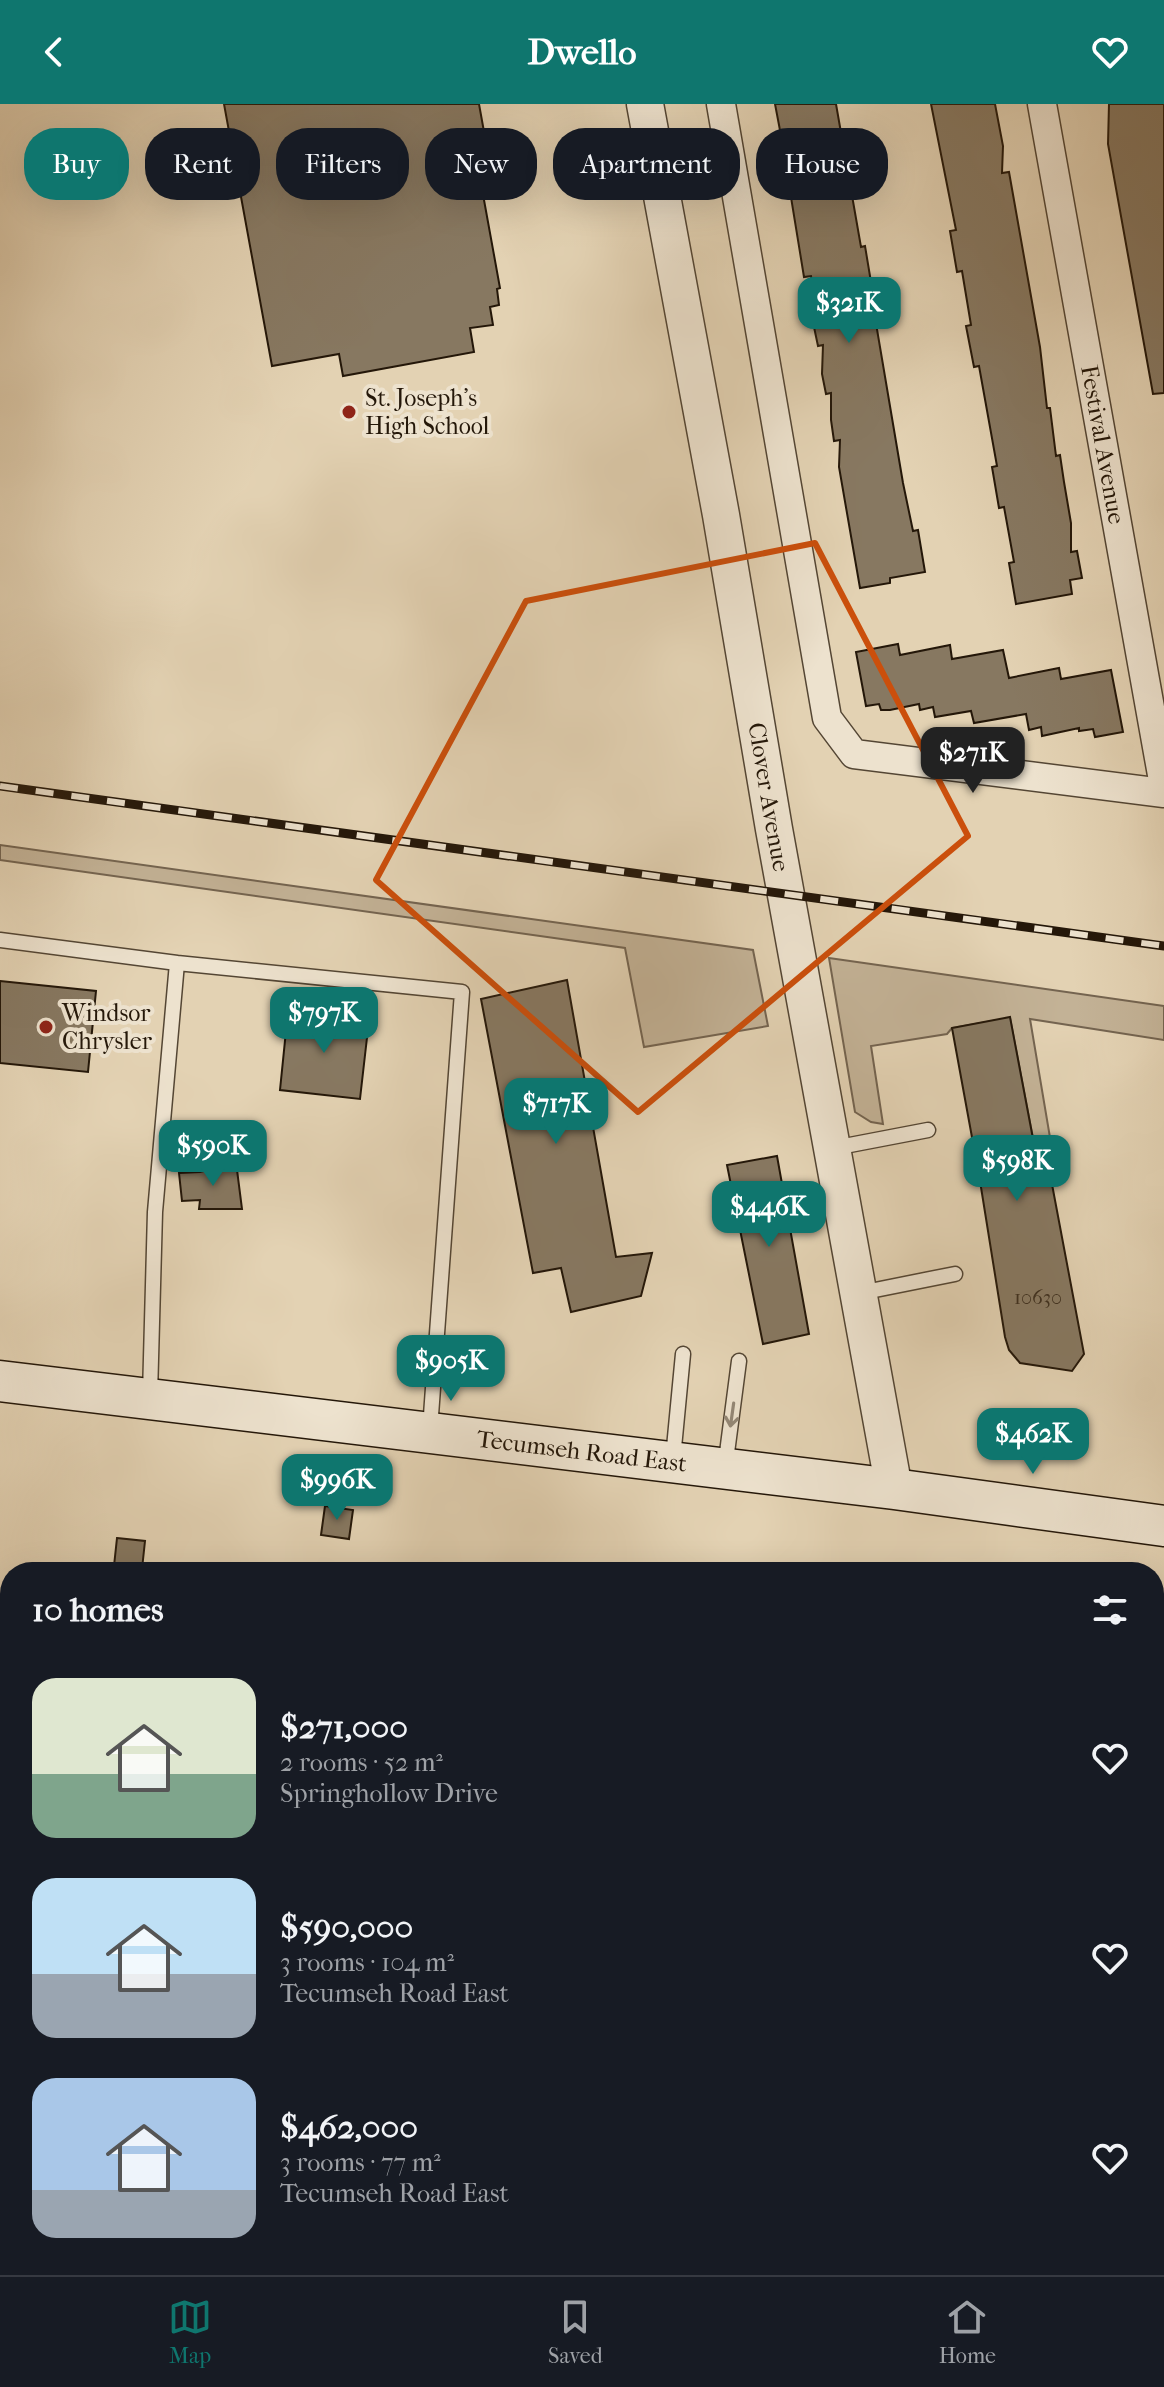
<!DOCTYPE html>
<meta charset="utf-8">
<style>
:root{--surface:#171b24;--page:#20242c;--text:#f1f3f6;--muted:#9ea1a6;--line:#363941;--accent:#0f766e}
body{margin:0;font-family:"IM FELL French Canon",serif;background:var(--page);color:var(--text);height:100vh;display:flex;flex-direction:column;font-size:30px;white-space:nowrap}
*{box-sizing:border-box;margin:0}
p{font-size:26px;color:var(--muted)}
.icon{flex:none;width:44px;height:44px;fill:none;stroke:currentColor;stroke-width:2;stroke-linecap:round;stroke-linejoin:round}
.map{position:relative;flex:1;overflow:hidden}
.drawer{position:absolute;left:0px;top:1458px;width:1164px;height:714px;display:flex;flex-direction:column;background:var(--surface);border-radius:32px 32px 0 0;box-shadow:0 8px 32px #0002}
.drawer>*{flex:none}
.top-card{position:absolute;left:24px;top:24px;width:1116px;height:72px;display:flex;gap:16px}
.price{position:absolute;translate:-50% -68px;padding:0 18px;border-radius:16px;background:var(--accent);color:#fff;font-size:26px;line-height:52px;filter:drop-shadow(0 2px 4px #0008)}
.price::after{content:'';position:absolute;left:50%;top:48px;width:24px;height:18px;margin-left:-12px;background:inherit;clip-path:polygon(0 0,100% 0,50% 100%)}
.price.selected{background:#222;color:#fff}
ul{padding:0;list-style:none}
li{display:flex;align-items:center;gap:24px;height:200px;padding:0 32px}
li span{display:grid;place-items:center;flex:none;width:224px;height:160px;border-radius:24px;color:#555}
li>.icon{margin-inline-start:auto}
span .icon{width:96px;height:96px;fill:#fffc;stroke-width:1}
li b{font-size:34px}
h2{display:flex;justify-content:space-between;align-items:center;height:96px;padding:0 32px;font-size:34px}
.pill{padding:0 28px;border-radius:32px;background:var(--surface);box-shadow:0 8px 32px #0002;font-size:28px;line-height:72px}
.pill.selected{background:var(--accent);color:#fff}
header{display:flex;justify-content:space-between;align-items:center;height:104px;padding:0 32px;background:var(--accent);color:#fff;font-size:36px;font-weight:700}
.tabs{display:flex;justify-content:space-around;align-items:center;height:112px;border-top:2px solid var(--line);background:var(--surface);font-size:22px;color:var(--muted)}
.tabs a{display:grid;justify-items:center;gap:4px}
.tabs .selected{color:var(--accent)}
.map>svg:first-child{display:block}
.green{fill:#c3b296;stroke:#746450;stroke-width:2}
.building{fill:#877861;stroke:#241709;stroke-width:2}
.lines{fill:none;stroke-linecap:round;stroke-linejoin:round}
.service-casing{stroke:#544634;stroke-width:17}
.minor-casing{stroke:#544634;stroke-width:31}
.tertiary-casing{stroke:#544634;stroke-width:39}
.secondary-casing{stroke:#241709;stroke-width:43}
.service{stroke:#ede2ce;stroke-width:14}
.minor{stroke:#ede2ce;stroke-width:28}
.tertiary{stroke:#ede2ce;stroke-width:36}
.secondary{stroke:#ede2ce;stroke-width:40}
.rail-casing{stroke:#241709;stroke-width:9}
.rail{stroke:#ede2ce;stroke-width:6;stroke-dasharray:18;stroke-linecap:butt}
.oneway{stroke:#938775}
.marked{fill:none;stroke:#cb4f0c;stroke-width:6;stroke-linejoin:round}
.poi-dot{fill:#8f2418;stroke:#ede2ce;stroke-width:3}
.labels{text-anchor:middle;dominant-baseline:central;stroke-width:8;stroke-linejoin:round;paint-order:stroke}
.number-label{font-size:20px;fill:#3d2f1f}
.poi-label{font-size:24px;fill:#241709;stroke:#ede2ce;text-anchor:start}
.street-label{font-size:24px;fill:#241709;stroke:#ede2ce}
</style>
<header><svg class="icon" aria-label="back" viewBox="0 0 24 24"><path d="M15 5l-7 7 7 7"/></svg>Dwello<svg class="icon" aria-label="heart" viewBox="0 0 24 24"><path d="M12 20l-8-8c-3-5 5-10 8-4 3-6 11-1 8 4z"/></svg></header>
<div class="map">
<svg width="1164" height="2171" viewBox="0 0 1164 2171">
<rect width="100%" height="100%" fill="#e3d2b3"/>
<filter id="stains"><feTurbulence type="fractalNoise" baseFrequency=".0025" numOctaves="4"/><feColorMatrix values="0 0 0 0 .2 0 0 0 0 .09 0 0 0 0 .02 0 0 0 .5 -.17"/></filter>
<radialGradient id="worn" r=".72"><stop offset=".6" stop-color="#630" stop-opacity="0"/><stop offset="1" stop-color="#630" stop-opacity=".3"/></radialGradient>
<!-- green -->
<path class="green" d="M 0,741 L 753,846 L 768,922 L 644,943 L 625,844 L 0,756 Z
M 829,854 L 1164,902 L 1164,936 L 1030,915 L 1057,1075 L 982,1088 L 1036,1050 L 1010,914 L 952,924 L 947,930 L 871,942 L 883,1020 L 871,1018 L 855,1008 Z"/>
<!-- building -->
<path class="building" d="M 224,0 L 479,0 L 492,72 L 480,74 L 500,184 L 497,185 L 499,201 L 490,203 L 493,221 L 470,224 L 474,248 L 343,272 L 339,250 L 272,262 Z
M 775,0 L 836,0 L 861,143 L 865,142 L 872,184 L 870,184 L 903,379 L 913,427 L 918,426 L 925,468 L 890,474 L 890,479 L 860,484 L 839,363 L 840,336 L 834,337 L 831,316 L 831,289 L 826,290 L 822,270 L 823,241 L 818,242 L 814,223 L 817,223 L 815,213 L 819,213 L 811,172 L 804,173 L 789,81 L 789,41 L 783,42 Z
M 931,0 L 995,0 L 1003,42 L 1002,69 L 1009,68 L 1040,243 L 1047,304 L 1050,304 L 1056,352 L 1060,351 L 1064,378 L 1071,419 L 1071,448 L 1077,447 L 1082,474 L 1070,476 L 1072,490 L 1016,500 L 1009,459 L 1014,458 L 1004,403 L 999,404 L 992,363 L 997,362 L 979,262 L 974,263 L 966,222 L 971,221 L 962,167 L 957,168 L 950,127 L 956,126 Z
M 1109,0 L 1164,0 L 1164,289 L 1153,290 L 1108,40 Z
M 898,540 L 900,551 L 950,541 L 952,555 L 1003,546 L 1009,574 L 1059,564 L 1061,575 L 1111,566 L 1123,628 L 1095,633 L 1093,625 L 1079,627 L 1079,624 L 1042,632 L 1041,623 L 1029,626 L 1026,610 L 974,619 L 971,607 L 935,613 L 933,603 L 920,606 L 919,600 L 890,606 L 881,606 L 879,600 L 866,602 L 856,548 Z
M 567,876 L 616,1153 L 652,1149 L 641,1192 L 571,1208 L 561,1164 L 533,1169 L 481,895 Z
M 0,877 L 96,887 L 88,968 L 0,959 Z
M 288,907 L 369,916 L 360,995 L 280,986 Z
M 1010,913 L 1041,1077 L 1051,1075 L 1084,1250 L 1072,1267 L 1020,1259 L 1009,1246 L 1005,1233 L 980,1077 L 952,924 Z
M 777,1052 L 809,1230 L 763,1240 L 727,1061 Z
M 236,1058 L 242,1105 L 199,1105 L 200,1096 L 182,1097 L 179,1069 L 200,1068 Z
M 325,1402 L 353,1406 L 349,1435 L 321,1431 Z
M 117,1434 L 145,1437 L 142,1465 L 114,1462 Z"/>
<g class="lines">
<!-- service casing -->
<g class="service-casing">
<path id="service" d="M 0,836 L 177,859 L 155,1108 L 150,1291
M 177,859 L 462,888 L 430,1325
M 834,1044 L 928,1026
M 860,1189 L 955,1170
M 673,1354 L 683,1250
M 725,1364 L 739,1257"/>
</g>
<!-- minor casing -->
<g class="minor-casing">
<g id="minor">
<path d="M 721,0 L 827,614 L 854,650 L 1164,689"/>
<path id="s1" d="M 1042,0 L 1164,682"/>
<path d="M 0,1567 L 10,1568"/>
<path d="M 1154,1718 L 1164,1719"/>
<path d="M 0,1944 L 10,1945"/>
<path d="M 1154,2088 L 1164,2089"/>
<path d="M 499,2171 L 500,2162"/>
<path d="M 871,2171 L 872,2162"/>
</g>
</g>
<!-- tertiary casing -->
<g class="tertiary-casing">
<g id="tertiary">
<path id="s2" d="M 645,0 L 721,411 L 774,725 L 894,1385"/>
</g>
</g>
<!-- secondary casing -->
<g class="secondary-casing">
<g id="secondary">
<path id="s3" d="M 0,1277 L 894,1385 L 1164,1422"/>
</g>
</g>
<!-- service -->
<use href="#service" class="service"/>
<!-- minor -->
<use href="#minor" class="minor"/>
<!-- tertiary -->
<use href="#tertiary" class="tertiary"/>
<!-- secondary -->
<use href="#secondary" class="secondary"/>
<!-- rail casing -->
<g class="rail-casing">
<path id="rail" d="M 0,682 L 1164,842"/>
</g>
<!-- rail -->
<use href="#rail" class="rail"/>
</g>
<!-- one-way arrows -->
<defs><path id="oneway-shaft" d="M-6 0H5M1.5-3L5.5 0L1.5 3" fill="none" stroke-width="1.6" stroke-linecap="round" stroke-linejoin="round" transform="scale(2)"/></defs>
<use class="oneway" href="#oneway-shaft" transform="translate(732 1311) rotate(98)"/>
<!-- marked area -->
<path class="marked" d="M 815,439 L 968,732 L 638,1008 L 376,776 L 526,497 Z"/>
<!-- markers -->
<g class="poi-dot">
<circle cx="349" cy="308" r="8"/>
<circle cx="46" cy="923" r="8"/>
</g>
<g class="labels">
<!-- number labels -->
<g class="number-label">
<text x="1038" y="1193">10630</text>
</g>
<!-- poi labels -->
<g class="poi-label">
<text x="365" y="294">St. Joseph's<tspan x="365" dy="28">High School</tspan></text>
<text x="62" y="909">Windsor<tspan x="62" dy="28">Chrysler</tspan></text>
</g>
<!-- street labels -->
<g class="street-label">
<text stroke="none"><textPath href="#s1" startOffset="346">Festival Avenue</textPath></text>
<text stroke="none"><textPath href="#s2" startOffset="704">Clover Avenue</textPath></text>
<text stroke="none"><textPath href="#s3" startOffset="586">Tecumseh Road East</textPath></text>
</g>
</g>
<rect width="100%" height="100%" filter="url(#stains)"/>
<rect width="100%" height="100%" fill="url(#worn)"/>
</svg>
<b class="price" style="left:849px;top:241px">$321K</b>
<b class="price selected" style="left:973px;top:691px">$271K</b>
<b class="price" style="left:324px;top:951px">$797K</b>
<b class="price" style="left:556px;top:1042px">$717K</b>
<b class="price" style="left:213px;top:1084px">$590K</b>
<b class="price" style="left:1017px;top:1099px">$598K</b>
<b class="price" style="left:769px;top:1145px">$446K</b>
<b class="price" style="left:451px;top:1299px">$905K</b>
<b class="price" style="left:1033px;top:1372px">$462K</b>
<b class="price" style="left:337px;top:1418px">$996K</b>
<div class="top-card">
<a class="pill selected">Buy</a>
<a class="pill">Rent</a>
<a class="pill">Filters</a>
<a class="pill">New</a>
<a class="pill">Apartment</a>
<a class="pill">House</a>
</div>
<section class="drawer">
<h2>10 homes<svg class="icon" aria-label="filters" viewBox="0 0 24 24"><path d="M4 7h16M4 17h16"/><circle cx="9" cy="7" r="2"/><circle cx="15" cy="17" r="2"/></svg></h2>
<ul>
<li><span style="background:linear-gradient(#dfe7d0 60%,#7fa58c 0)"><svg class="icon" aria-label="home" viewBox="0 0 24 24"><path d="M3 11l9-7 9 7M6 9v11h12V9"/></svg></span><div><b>$271,000</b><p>2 rooms · 52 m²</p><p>Springhollow Drive</p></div><svg class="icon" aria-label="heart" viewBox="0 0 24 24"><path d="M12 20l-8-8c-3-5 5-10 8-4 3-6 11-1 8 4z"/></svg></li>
<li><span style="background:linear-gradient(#bfe0f5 60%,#9aa5b1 0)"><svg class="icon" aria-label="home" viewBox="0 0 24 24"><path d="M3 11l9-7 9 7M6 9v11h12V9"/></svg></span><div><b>$590,000</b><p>3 rooms · 104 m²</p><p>Tecumseh Road East</p></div><svg class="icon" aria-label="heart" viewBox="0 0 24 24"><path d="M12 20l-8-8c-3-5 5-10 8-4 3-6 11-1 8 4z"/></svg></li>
<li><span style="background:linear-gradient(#a9c7e8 70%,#9aa5b1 0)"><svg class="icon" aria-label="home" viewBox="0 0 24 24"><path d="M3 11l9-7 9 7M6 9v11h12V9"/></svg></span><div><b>$462,000</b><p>3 rooms · 77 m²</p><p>Tecumseh Road East</p></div><svg class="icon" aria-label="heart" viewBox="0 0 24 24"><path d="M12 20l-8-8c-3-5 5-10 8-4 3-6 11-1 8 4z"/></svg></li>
</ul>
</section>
</div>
<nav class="tabs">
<a class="selected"><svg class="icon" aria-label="map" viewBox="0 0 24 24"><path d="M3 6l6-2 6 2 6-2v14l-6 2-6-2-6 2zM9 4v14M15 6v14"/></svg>Map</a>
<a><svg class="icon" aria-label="saved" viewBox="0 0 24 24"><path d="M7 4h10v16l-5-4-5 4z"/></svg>Saved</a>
<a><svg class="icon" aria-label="home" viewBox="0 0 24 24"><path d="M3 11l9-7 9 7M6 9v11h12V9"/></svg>Home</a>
</nav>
